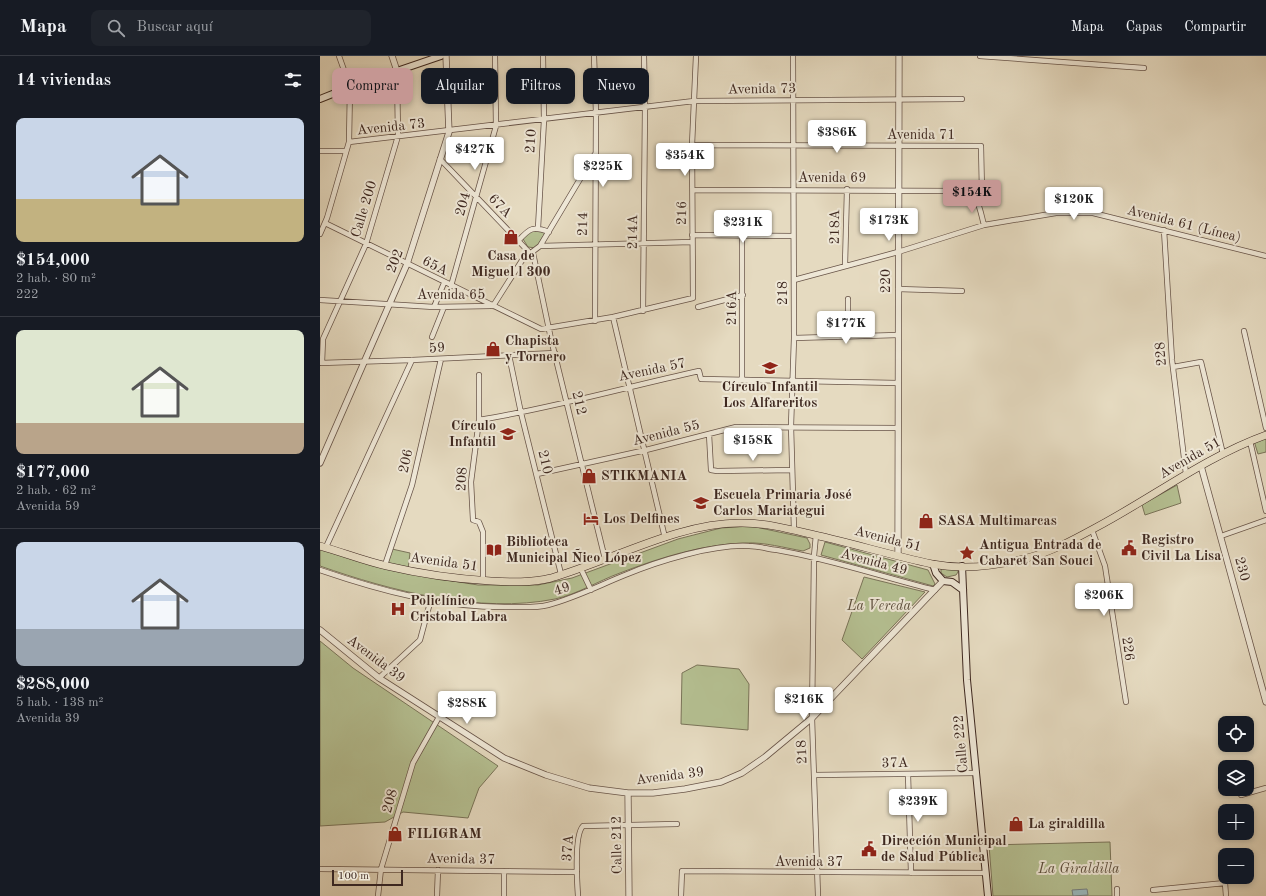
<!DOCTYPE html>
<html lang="es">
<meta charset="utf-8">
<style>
:root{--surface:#171b24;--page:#20242c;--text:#f1f3f6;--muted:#9ea1a6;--line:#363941;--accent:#c59692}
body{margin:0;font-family:"Old Standard TT",serif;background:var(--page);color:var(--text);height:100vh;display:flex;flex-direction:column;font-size:15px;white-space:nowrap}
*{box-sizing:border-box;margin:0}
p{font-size:13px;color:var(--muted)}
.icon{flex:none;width:22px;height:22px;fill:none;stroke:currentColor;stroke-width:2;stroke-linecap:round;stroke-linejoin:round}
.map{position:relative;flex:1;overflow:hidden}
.details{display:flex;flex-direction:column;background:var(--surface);width:320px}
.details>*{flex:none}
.banner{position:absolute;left:12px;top:12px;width:380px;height:36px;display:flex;gap:8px}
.tools{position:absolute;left:898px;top:660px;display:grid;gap:8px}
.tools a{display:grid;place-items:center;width:36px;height:36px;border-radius:8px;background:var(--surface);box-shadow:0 2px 6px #0003;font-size:20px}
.scale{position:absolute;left:12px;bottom:10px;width:71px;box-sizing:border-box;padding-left:4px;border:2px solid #3e2820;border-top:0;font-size:11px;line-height:14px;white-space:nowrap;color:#3e2820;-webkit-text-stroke:3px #eee7d6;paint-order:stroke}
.price{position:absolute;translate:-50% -34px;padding:0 9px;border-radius:4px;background:#fff;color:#222;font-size:13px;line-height:26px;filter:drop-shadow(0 1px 2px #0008)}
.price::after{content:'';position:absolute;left:50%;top:24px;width:12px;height:9px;margin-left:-6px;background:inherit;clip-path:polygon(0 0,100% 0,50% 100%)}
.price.active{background:var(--accent);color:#111}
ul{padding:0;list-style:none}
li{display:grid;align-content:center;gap:8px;height:212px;padding:0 16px}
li+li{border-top:1px solid var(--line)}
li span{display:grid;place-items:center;height:124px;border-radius:8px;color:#555}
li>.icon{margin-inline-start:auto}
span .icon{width:72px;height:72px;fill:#fffc;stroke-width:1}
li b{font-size:17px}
h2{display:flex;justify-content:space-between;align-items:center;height:48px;padding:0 16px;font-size:17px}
.tag{padding:0 14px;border-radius:8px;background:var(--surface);box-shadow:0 2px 6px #0003;font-size:14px;line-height:36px}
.tag.active{background:var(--accent);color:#111}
header{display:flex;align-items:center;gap:24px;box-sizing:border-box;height:56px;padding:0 20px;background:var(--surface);border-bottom:1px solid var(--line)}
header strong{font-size:19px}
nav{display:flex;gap:22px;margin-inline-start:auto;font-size:14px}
.search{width:280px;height:36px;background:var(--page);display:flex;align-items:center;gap:10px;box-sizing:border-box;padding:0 14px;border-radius:8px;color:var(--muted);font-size:15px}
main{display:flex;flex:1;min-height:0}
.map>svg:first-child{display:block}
.green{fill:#b5c092;stroke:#7a7459}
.water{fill:#9ab8bc;stroke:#757e7e}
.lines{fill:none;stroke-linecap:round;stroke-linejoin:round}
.minor-casing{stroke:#685448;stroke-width:6}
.tertiary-casing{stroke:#685448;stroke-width:7}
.secondary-casing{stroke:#3e2820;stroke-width:8}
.primary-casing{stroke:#3e2820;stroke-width:8}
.minor{stroke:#eee7d6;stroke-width:4.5}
.tertiary{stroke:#eee7d6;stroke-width:5.5}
.secondary{stroke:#eee7d6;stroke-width:6}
.primary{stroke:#e5dac0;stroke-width:7}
.labels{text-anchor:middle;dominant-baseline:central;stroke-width:4;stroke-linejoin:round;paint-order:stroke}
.street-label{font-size:14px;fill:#3e2820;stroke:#eee7d6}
.poi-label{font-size:14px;font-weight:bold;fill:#3e2820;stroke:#eee7d6;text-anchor:start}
.park-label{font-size:14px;font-style:italic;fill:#5c4e3c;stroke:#eee7d6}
</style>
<header>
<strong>Mapa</strong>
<div class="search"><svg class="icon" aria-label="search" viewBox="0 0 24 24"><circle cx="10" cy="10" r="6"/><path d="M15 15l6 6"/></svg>Buscar aquí</div>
<nav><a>Mapa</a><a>Capas</a><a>Compartir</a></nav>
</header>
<main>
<section class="details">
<h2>14 viviendas<svg class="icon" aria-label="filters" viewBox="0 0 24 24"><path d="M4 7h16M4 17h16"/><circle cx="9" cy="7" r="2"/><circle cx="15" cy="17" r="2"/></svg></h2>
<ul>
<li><span style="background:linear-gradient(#c9d6e8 65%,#c2b280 0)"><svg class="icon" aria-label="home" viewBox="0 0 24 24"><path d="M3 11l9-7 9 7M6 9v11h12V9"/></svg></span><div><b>$154,000</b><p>2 hab. · 80 m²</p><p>222</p></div></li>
<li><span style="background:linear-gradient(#dfe7d0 75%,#b9a48a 0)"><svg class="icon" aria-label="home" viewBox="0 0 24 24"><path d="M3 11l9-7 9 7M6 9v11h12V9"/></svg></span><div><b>$177,000</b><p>2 hab. · 62 m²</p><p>Avenida 59</p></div></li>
<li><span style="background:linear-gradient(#c9d6e8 70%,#9aa5b1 0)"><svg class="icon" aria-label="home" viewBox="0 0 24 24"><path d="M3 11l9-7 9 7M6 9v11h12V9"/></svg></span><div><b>$288,000</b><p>5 hab. · 138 m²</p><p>Avenida 39</p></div></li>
</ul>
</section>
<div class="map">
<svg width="946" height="840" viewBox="0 0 946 840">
<rect width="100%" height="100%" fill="#e5dac0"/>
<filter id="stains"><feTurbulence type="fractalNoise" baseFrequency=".005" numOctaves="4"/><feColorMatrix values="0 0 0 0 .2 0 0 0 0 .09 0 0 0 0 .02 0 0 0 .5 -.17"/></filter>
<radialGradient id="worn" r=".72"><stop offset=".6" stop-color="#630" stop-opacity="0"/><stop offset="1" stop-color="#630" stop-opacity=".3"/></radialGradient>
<!-- green -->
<path class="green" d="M 218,174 L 225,177 L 216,192 L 208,191 L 203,183 L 209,176 Z
M 946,382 L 946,396 L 938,398 L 934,385 Z
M 857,429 L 861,447 L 825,459 L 822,449 Z
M 431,470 L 487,482 L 490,488 L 490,492 L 483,495 C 465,492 444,486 426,487 C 383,488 339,502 300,517 C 278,525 258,538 235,543 C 160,558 71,535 0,510 L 0,493 L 120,523 L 158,529 L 218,529 L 252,522 L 358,483 L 401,472 Z
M 505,486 L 608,514 L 615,528 L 613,530 L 501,499 Z
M 72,493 L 90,497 L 88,513 L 68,507 Z
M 621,512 L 638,514 L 638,516 L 636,519 L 627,521 L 621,517 Z
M 544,521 L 605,536 L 542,603 L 522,584 Z
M 0,585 L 33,612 L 178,710 L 159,732 L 148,762 L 83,756 L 65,766 L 0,770 Z
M 377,609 L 419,613 L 429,628 L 428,674 L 361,668 L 362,617 Z
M 790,786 L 792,840 L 673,840 L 669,789 Z"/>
<!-- water -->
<path class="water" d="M 767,833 L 768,839 L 753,840 L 752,834 Z"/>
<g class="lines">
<!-- minor casing -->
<g class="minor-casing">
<path id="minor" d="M 274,0 L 276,57 L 275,265
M 473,0 L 474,282 L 471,370 L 474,474
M 660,0 L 824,12
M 29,86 L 374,45 L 642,43
M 372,89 L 661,90 L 662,136 L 656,142
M 0,95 L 26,95
M 120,103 L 208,195
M 373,134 L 645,135 C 659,139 660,155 664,169
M 5,167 L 221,273 L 293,261 L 373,242 L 372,89 L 376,0
M 218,172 L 224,64 L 223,0
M 844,174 L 852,304 L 866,418
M 0,178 L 7,162 L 29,86 L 30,31 L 19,0
M 372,179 L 473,180
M 199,184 C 210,172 213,170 229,176
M 220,190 L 372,186
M 212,196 L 220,190 L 275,98
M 213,197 L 231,283 L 285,503
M 525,209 L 527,133
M 474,224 L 578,196 L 664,169 L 736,157 L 773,157 L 946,200
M 131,230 L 176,70 L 175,0
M 578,233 L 642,235
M 0,244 L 114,251 L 170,250
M 173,250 L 208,195
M 114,251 L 124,227
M 378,251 L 423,239
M 323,255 L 325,51 L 324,0
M 293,261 L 345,482
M 924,275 L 946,372
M 112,281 L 124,251
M 528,281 L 528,243
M 474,282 L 578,279
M 189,299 L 201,357 L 241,518
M 1,307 L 92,304 L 235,297
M 2,307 L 3,283 L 46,188 L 78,80 L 77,15
M 853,311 L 881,306 L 903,398
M 159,319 L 159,364 L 151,426 L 153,464 L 159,466 L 163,476 L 163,524
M 422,324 L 422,180
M 159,364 C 233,352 306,331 379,315 L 381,323 L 578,327
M 389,378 L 391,414 L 397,415 L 472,414
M 930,385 L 946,455
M 217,418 L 326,394 L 416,371 L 578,372
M 772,474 L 785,510 L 806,646
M 496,479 L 494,500 L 492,662 L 498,840
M 901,480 L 946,464
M 6,491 L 92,304
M 65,509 L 92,429 L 121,303
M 261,513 L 271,534
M 0,514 C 61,535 125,552 190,551 C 202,551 216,552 228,549 C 255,542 280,529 305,519 C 338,505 394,488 429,490 C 438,490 448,493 457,494 C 511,503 562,521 615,534
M 59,622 L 100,584 L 111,543
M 588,718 L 591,817
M 494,719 L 656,717
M 921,739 L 946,732
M 0,813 L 257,816
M 797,833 L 797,840
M 833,834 L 905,827 L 906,840
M 58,840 L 61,813 L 93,707 L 119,661
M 117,840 L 118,814
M 184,840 L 184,815
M 258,840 C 257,825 254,779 263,770 L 357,768
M 361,840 L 362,815 L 666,817"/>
</g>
<!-- tertiary casing -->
<g class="tertiary-casing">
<path id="tertiary" d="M 72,0 L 77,15
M 0,407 L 87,208 L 129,76 L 126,0
M 881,410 L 946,646
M 578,499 L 579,0
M 0,574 L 59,622 L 184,702 L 226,719 L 269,732 L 308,737 L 333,737 L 365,733 L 401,726 L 422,717 L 445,701 L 492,662 L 623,525
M 308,737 L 309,840"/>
</g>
<!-- secondary casing -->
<g class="secondary-casing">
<path id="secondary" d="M 0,43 L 30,31 L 121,0
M 613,508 L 616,517 L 623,525 L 632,526 L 643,534
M 642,510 L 647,624 L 668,840"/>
</g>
<!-- primary casing -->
<g class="primary-casing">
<path id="primary" d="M 0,490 C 22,496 44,505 67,510 C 101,518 136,523 171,525 C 191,526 211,527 231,522 C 291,505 359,466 422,467 C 444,467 465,472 486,477 C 528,486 570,499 612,508 C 643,514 677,510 707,502 C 731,496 753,484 775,472 C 832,442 885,401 946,379"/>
</g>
<!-- minor -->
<use href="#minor" class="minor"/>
<!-- tertiary -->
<use href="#tertiary" class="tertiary"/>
<!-- secondary -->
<use href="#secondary" class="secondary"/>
<!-- primary -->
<use href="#primary" class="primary"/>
</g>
<!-- icons -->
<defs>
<g id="shop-bare" transform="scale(1.2)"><path d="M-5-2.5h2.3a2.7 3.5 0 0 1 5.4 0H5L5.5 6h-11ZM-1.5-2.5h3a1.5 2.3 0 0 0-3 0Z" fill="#8f2418" stroke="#eee7d6" stroke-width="2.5" paint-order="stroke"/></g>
<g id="school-bare" transform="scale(1.2)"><path d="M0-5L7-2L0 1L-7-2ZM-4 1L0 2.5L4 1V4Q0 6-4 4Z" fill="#8f2418" stroke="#eee7d6" stroke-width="2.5" paint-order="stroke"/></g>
<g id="hotel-bare" transform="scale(1.2)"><path d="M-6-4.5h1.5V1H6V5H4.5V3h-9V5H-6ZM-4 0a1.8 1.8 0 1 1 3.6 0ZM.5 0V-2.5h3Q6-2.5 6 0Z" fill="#8f2418" stroke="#eee7d6" stroke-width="2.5" paint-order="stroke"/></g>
<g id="civic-bare" transform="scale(1.2)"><path d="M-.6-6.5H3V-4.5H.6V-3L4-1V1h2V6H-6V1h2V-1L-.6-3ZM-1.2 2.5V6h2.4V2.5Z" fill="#8f2418" stroke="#eee7d6" stroke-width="2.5" paint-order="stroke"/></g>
<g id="library-bare" transform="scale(1.2)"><path d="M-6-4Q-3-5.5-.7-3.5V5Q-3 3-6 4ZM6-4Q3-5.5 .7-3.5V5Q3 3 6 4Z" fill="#8f2418" stroke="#eee7d6" stroke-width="2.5" paint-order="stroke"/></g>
<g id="sight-bare" transform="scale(1.2)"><path d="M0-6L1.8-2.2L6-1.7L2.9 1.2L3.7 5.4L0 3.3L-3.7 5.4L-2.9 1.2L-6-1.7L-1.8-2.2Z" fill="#8f2418" stroke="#eee7d6" stroke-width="2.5" paint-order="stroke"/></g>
<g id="hospital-bare" transform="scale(1.2)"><path d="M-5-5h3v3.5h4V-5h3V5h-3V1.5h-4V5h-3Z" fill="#8f2418" stroke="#eee7d6" stroke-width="2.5" paint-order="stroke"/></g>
</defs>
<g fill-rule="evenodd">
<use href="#shop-bare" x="191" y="181"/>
<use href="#shop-bare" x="173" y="293"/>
<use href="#school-bare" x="450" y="312"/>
<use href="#school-bare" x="188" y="378"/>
<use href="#shop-bare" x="269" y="420"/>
<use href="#school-bare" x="381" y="447"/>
<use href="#hotel-bare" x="271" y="463"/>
<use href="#shop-bare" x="606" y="465"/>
<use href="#civic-bare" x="809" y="492"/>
<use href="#library-bare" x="174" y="494"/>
<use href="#sight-bare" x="647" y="497"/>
<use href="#hospital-bare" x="78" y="553"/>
<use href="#shop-bare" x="696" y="768"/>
<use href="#shop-bare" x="75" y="778"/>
<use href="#civic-bare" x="549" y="793"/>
</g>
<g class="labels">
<!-- street labels -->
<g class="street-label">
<text transform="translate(442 33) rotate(-1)">Avenida 73</text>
<text transform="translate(71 71) rotate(-6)">Avenida 73</text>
<text x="601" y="79">Avenida 71</text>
<text transform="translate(211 85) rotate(-87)">210</text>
<text x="512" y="122">Avenida 69</text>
<text transform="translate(143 148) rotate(-74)">204</text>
<text transform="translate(180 150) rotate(46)">67A</text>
<text transform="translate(44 153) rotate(-73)">Calle 200</text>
<text transform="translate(362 157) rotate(-89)">216</text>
<text transform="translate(263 168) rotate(-89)">214</text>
<text transform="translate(864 168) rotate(14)">Avenida 61 (Línea)</text>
<text transform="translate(515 171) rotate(-89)">218A</text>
<text transform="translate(313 176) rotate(-89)">214A</text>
<text transform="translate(75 205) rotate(-69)">202</text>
<text transform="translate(115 210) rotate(27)">65A</text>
<text transform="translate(566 225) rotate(-90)">220</text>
<text transform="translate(463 237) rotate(-90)">218</text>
<text x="131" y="239">Avenida 65</text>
<text transform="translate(412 252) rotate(-89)">216A</text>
<text transform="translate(117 292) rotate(-3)">59</text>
<text transform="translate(841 298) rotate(-95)">228</text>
<text transform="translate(332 314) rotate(-12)">Avenida 57</text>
<text transform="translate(259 347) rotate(76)">212</text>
<text transform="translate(346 377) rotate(-14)">Avenida 55</text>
<text transform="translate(870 402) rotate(-30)">Avenida 51</text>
<text transform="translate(86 405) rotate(-77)">206</text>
<text transform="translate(225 406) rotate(76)">210</text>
<text transform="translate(142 423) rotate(-87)">208</text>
<text transform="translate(568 483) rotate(14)">Avenida 51</text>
<text transform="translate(124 506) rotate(8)">Avenida 51</text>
<text transform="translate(554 506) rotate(15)">Avenida 49</text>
<text transform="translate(922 513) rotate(75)">230</text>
<text transform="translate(242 533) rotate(-18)">49</text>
<text transform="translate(808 593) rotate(82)">226</text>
<text transform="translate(56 603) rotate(37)">Avenida 39</text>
<text transform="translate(641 688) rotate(-95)">Calle 222</text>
<text transform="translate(482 696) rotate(-92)">218</text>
<text transform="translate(575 707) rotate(-1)">37A</text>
<text transform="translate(350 720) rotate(-7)">Avenida 39</text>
<text transform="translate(70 745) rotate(-74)">208</text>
<text transform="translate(297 789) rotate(-91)">Calle 212</text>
<text transform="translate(248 792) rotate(-86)">37A</text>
<text transform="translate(141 803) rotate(1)">Avenida 37</text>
<text x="489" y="806">Avenida 37</text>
</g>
<!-- poi labels -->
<g class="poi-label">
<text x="191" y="200" text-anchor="middle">Casa de<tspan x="191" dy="16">Miguel l 300</tspan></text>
<text x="185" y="285">Chapista<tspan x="185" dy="16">y Tornero</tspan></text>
<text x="450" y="331" text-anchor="middle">Círculo Infantil<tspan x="450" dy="16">Los Alfareritos</tspan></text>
<text x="176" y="370" text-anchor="end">Círculo<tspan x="176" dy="16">Infantil</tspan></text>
<text x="281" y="420">STIKMANIA</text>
<text x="393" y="439">Escuela Primaria José<tspan x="393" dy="16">Carlos Mariategui</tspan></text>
<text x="283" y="463">Los Delfines</text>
<text x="618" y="465">SASA Multimarcas</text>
<text x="821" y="484">Registro<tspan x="821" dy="16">Civil La Lisa</tspan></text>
<text x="186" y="486">Biblioteca<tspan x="186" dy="16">Municipal Ñico López</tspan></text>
<text x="659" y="489">Antigua Entrada de<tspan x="659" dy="16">Cabaret San Souci</tspan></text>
<text x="90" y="545">Policlínico<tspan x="90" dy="16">Cristobal Labra</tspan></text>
<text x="708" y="768">La giraldilla</text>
<text x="87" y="778">FILIGRAM</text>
<text x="561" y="785">Dirección Municipal<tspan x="561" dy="16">de Salud Pública</tspan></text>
</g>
<!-- park labels -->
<g class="park-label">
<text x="559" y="550">La Vereda</text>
<text x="759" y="813">La Giraldilla</text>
</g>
</g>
<rect width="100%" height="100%" filter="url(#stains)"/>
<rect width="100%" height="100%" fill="url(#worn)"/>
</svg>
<div class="tools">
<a><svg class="icon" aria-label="locate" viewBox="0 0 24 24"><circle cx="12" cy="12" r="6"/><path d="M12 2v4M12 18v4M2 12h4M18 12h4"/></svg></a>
<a><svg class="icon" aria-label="layers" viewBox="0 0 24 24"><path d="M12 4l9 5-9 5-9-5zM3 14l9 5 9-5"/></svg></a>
<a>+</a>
<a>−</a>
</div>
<div class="scale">100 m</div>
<b class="price" style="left:517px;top:98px">$386K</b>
<b class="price" style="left:155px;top:115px">$427K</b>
<b class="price" style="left:365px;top:121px">$354K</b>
<b class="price" style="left:283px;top:132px">$225K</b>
<b class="price active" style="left:652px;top:158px">$154K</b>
<b class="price" style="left:754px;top:165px">$120K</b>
<b class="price" style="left:569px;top:186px">$173K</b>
<b class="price" style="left:423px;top:188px">$231K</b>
<b class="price" style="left:526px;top:289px">$177K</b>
<b class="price" style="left:433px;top:406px">$158K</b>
<b class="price" style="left:784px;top:561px">$206K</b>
<b class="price" style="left:484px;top:665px">$216K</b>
<b class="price" style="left:147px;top:669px">$288K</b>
<b class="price" style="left:598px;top:767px">$239K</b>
<div class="banner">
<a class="tag active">Comprar</a>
<a class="tag">Alquilar</a>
<a class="tag">Filtros</a>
<a class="tag">Nuevo</a>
</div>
</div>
</main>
